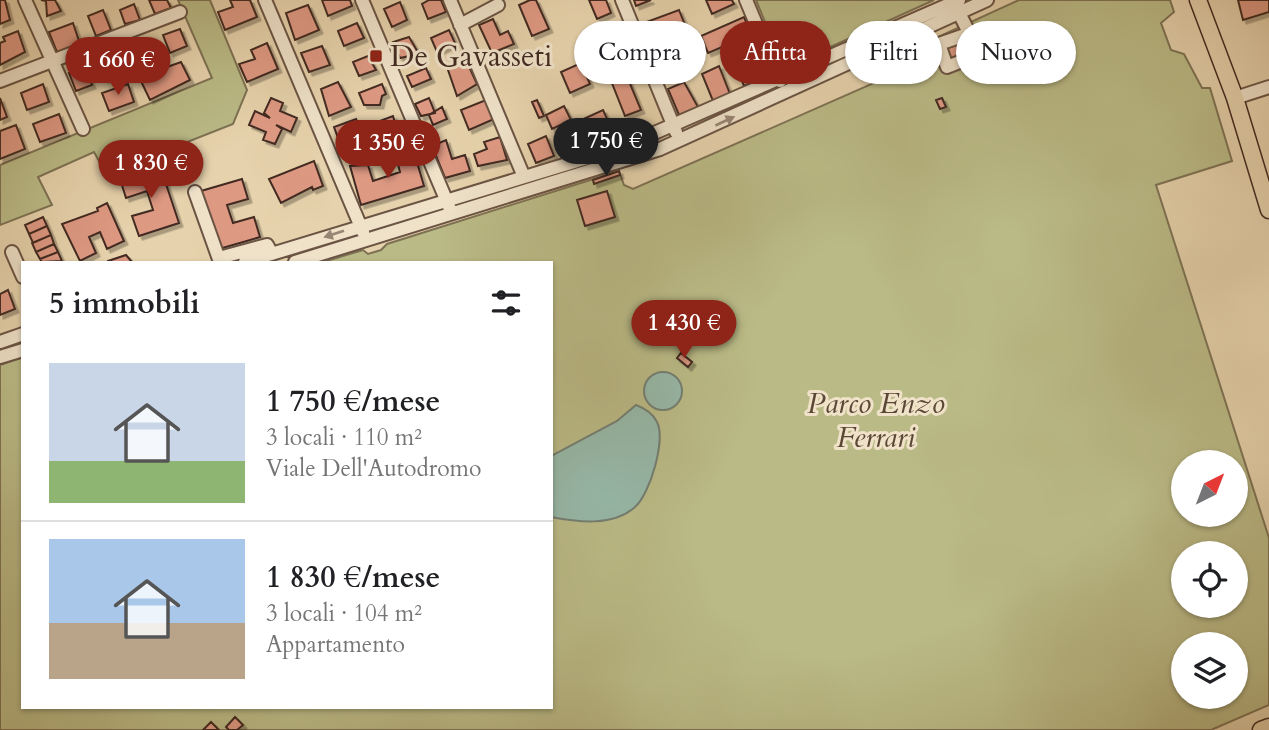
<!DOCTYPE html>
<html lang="it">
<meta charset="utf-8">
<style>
:root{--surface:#fff;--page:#f2f2f2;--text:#202124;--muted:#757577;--line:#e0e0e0;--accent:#8f2418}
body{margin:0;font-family:Cardo,serif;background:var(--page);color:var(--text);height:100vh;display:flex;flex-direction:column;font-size:26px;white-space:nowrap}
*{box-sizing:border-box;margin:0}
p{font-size:23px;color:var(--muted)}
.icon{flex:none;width:38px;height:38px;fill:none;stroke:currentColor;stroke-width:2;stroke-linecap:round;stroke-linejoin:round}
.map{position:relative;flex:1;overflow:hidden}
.drawer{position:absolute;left:21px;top:261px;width:532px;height:448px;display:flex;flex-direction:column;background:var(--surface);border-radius:0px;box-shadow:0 2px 5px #0004}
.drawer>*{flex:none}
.guide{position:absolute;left:574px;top:21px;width:590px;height:63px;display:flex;gap:14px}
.needle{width:46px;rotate:42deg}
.tools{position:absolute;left:1171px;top:450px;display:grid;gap:14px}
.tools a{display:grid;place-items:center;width:77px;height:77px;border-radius:50%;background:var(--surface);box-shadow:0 2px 5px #0004;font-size:35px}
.price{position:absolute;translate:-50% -60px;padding:0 16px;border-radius:24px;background:var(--accent);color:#fff;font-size:23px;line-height:46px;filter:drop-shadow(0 2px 4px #0008)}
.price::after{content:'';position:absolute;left:50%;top:42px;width:21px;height:16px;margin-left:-10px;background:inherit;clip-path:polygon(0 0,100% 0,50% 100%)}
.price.current{background:#222;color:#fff}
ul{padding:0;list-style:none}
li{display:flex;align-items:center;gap:21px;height:175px;padding:0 28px}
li+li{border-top:2px solid var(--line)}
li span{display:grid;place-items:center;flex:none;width:196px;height:140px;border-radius:0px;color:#555}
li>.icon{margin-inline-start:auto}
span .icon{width:84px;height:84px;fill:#fffc;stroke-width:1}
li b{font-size:30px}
h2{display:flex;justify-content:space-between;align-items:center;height:84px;padding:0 28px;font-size:30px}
.pill{padding:0 24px;border-radius:32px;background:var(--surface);box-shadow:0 2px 5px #0004;font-size:24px;line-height:63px}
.pill.current{background:var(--accent);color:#fff}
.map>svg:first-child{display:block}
.green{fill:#baba86;stroke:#7e7254;stroke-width:2;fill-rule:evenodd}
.water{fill:#96b8a8;stroke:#747f72;stroke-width:2}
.building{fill:#de9983;stroke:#422a21;stroke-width:2;filter:url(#shadow)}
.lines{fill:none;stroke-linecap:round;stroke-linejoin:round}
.minor-casing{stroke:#6b5444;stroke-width:16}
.major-casing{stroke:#422a21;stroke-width:19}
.minor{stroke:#efe2c9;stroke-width:12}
.major{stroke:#e6d2ac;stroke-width:16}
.oneway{fill:#988675}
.poi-dot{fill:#8f2418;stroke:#efe2c9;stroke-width:2.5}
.labels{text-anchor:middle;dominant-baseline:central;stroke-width:6;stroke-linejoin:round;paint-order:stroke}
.poi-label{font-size:30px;fill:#422a21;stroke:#efe2c9;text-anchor:start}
.park-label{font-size:30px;font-style:italic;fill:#5a4735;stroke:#efe2c9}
</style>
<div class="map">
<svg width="1269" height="730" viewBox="0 0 1269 730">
<defs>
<filter id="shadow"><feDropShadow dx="3.5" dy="3.5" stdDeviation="0" flood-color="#0004"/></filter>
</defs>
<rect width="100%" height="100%" fill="#e6d2ac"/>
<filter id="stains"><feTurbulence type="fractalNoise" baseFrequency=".00286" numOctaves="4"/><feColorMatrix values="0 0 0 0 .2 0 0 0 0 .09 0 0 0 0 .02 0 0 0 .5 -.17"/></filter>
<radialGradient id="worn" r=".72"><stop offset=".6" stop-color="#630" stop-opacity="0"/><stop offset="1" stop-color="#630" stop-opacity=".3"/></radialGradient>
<!-- green -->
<path class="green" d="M 178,0 L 210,0 L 247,90 L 233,124 L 106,174 L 94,152 L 38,177 L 52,205 L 0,225 L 0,165 L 212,78 Z
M 756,0 L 934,0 L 784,68 Z
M 1019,0 L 1170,0 L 1174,12 L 1161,23 L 1171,50 L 1184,54 L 1202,88 L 1210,88 L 1232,161 L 1156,185 L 1269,538 L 1269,705 L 1211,730 L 0,730 L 0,365 L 23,357 L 23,707 L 551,707 L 551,262 L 323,262 L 363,250 L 368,254 L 381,250 L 387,244 L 619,171 L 624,185 L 633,189 L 917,64 L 925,43 ZM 1183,462 L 1236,462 L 1236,514 L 1183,514 ZM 1183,553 L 1236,553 L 1236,606 L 1183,606 ZM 1183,644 L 1236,644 L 1236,696 L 1183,696 Z"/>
<!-- water -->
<path class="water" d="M644 391a19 19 0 1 1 38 0a19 19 0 1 1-38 0Z
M 636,405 C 644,408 653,413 657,422 C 666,440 650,494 635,507 C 613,527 577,522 551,517 L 551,456 L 617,421 Z"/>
<!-- building -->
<path class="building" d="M 0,0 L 5,0 L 10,20 L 0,24 Z
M 41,0 L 55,0 L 61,11 L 47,16 L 46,1 Z
M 149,0 L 167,0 L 171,8 L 155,14 Z
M 230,0 L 250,0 L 257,17 L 225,30 L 218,12 L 233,7 Z
M 322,0 L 350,0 L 352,6 L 328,16 Z
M 429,0 L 441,0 L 446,12 L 428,19 L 422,4 Z
M 530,0 L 536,0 L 549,29 L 532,36 L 519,5 Z
M 589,0 L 606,0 L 611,13 L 597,19 Z
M 634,0 L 651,0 L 636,6 Z
M 706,0 L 732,0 L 734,4 L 712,14 Z
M 1238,0 L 1269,0 L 1269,12 L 1243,20 Z
M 400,2 L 407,20 L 392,27 L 384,9 Z
M 134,4 L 140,20 L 125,24 L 120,10 Z
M 308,5 L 319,30 L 295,40 L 286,13 Z
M 103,10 L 111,30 L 96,36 L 88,16 Z
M 679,10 L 685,25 L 647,40 L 641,24 Z
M 744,17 L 751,35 L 708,53 L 701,36 Z
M 493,19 L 500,35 L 508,31 L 514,44 L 492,53 L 479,25 Z
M 73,23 L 80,44 L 57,52 L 49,32 Z
M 357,23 L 364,38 L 344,46 L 338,31 Z
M 617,27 L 623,42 L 594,54 L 588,39 Z
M 180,29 L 187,46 L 170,53 L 163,35 Z
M 449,30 L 455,43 L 437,52 L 431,38 Z
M 18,31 L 25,52 L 0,65 L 0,43 L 5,41 L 3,37 Z
M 409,37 L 419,54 L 400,58 L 393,42 Z
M 147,41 L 154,59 L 137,65 L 130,48 Z
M 969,41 L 972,50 L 949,61 L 944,49 Z
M 267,43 L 278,69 L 247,82 L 239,64 L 255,59 L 251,50 Z
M 686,43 L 693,60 L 660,73 L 653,56 Z
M 322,46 L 330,65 L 309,72 L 301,53 Z
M 115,47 L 125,71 L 105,79 L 95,54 Z
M 756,49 L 767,76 L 744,86 L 738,71 L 750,67 L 742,55 Z
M 903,54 L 907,64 L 897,68 L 893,58 Z
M 368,56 L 376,70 L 359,76 L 353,62 Z
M 466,60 L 477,84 L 457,96 L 447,67 Z
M 977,60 L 981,70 L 970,73 L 967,65 Z
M 181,62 L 190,80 L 150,100 L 139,77 Z
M 621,62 L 641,110 L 625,116 L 606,68 Z
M 581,63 L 590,84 L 570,93 L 561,72 Z
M 84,65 L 92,85 L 76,91 L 69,73 Z
M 719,66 L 730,94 L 713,101 L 702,74 Z
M 426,68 L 431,79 L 412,87 L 407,76 Z
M 338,82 L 351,107 L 329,116 L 321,89 Z
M 684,82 L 698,107 L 679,115 L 668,89 Z
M 43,84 L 49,102 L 27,110 L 21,93 Z
M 128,84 L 134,102 L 109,111 L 102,93 Z
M 382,84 L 386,94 L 382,96 L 380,105 L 364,105 L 359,93 Z
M 0,98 L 7,117 L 0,120 Z
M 271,98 L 283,103 L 280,111 L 297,118 L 291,132 L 276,125 L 282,129 L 275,144 L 263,140 L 266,132 L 249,125 L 255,111 L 270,118 L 264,113 Z
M 429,98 L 435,113 L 421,116 L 415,104 Z
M 942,98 L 946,107 L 940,109 L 936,100 Z
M 486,100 L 494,119 L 469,130 L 461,110 Z
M 537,100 L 544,116 L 539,118 L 532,102 Z
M 564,106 L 571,120 L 552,129 L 546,115 Z
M 442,107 L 447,119 L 433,125 L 429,115 Z
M 603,110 L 615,136 L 590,147 L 579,121 Z
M 59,114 L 66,133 L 40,142 L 33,124 Z
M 393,116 L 397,130 L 401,131 L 383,138 L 377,122 Z
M 356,119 L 367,145 L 344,154 L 334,127 Z
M 16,125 L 25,149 L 0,159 L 0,131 Z
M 546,136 L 554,156 L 536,163 L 528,144 Z
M 500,137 L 507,160 L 478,166 L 474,154 L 487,149 L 484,142 Z
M 446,140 L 452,159 L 465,155 L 470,171 L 445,178 L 432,146 Z
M 414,152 L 424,186 L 361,205 L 350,166 L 368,165 L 373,181 L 400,172 L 396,157 Z
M 314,161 L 323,186 L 313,190 L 312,187 L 281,203 L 269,179 Z
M 160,166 L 179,223 L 139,236 L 132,216 L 153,210 L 147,191 L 126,198 L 120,179 Z
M 619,171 L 620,175 L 594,184 L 593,180 Z
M 242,179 L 248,199 L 227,205 L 233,223 L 254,217 L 260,237 L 219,249 L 201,191 Z
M 607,191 L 615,217 L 585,226 L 577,200 Z
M 107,203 L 124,241 L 107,249 L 100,232 L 89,237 L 96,253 L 80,261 L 62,224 L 98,211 L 97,208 Z
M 43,217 L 47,226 L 29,234 L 25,225 Z
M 47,226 L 51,235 L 33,243 L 29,234 Z
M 51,235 L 54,244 L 36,252 L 32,243 Z
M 54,244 L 58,252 L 40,259 L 36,252 Z
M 58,252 L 62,261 L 42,262 L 40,259 Z
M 126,255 L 132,262 L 108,262 L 108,261 Z
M 8,290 L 15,309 L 0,315 L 0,294 Z
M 681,353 L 692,362 L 688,367 L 677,358 Z
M 235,717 L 243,725 L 237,730 L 229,730 L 226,727 Z
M 211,722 L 219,730 L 203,730 Z"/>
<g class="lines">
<!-- minor casing -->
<g class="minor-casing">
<path id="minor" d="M 25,0 L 83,129
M 265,0 L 363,232
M 362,0 L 450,209
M 450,0 L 524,177
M 622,0 L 676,132
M 746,0 L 780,81
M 959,13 L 977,48 L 972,57 L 947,67 L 939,44 L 968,34
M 460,25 L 498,5
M 0,81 L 180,12
M 1235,98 L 1269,87
M 195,192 L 220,262
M 12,252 L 23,277
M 219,258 L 267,245 L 272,254
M 245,262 L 620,148 L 959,0
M 295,262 L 660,149 L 987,0
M 0,342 L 23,334
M 0,357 L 23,350"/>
</g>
<!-- major casing -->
<g class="major-casing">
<path id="major" d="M 1198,0 L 1235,98 L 1269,210
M 1261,730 L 1269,727"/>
</g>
<!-- minor -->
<use href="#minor" class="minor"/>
<!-- major -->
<use href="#major" class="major"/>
</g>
<!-- one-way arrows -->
<defs><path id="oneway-solid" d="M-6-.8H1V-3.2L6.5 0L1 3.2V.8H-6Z" transform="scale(1.75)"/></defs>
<g class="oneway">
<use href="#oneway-solid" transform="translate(725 121) rotate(-25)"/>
<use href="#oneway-solid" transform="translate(334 234) rotate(162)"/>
</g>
<!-- markers -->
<rect class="poi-dot" x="369" y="49" width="14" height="14" rx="3.5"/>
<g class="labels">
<!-- poi labels -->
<g class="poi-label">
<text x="390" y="56">De Gavasseti</text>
</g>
<!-- park labels -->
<g class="park-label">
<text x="876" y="403">Parco Enzo<tspan x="876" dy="34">Ferrari</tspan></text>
</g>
</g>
<rect width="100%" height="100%" filter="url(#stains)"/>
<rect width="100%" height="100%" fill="url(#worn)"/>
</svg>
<div class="tools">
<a><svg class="needle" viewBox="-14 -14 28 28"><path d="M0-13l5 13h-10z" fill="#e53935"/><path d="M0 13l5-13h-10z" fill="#757577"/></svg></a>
<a><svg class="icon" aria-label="locate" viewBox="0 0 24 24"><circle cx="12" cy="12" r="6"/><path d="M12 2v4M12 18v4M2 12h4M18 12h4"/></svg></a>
<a><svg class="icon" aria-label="layers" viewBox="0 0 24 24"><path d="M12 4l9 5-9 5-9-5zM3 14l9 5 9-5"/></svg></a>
</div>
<b class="price" style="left:118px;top:97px">1 660 €</b>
<b class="price current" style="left:606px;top:178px">1 750 €</b>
<b class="price" style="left:388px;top:180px">1 350 €</b>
<b class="price" style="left:151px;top:200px">1 830 €</b>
<b class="price" style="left:684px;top:360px">1 430 €</b>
<div class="guide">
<a class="pill">Compra</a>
<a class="pill current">Affitta</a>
<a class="pill">Filtri</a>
<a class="pill">Nuovo</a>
</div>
<section class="drawer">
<h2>5 immobili<svg class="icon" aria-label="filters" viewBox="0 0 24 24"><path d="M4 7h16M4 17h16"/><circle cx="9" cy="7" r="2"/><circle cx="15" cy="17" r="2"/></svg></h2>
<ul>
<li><span style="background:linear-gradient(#c9d6e8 70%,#8fb573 0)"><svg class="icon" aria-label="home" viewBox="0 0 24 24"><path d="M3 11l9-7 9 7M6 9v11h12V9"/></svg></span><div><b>1 750 €/mese</b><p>3 locali · 110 m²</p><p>Viale Dell'Autodromo</p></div></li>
<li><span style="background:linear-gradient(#a9c7e8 60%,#b9a48a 0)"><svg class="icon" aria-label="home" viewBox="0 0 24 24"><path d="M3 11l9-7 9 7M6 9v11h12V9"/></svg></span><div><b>1 830 €/mese</b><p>3 locali · 104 m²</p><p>Appartamento</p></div></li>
</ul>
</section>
</div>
